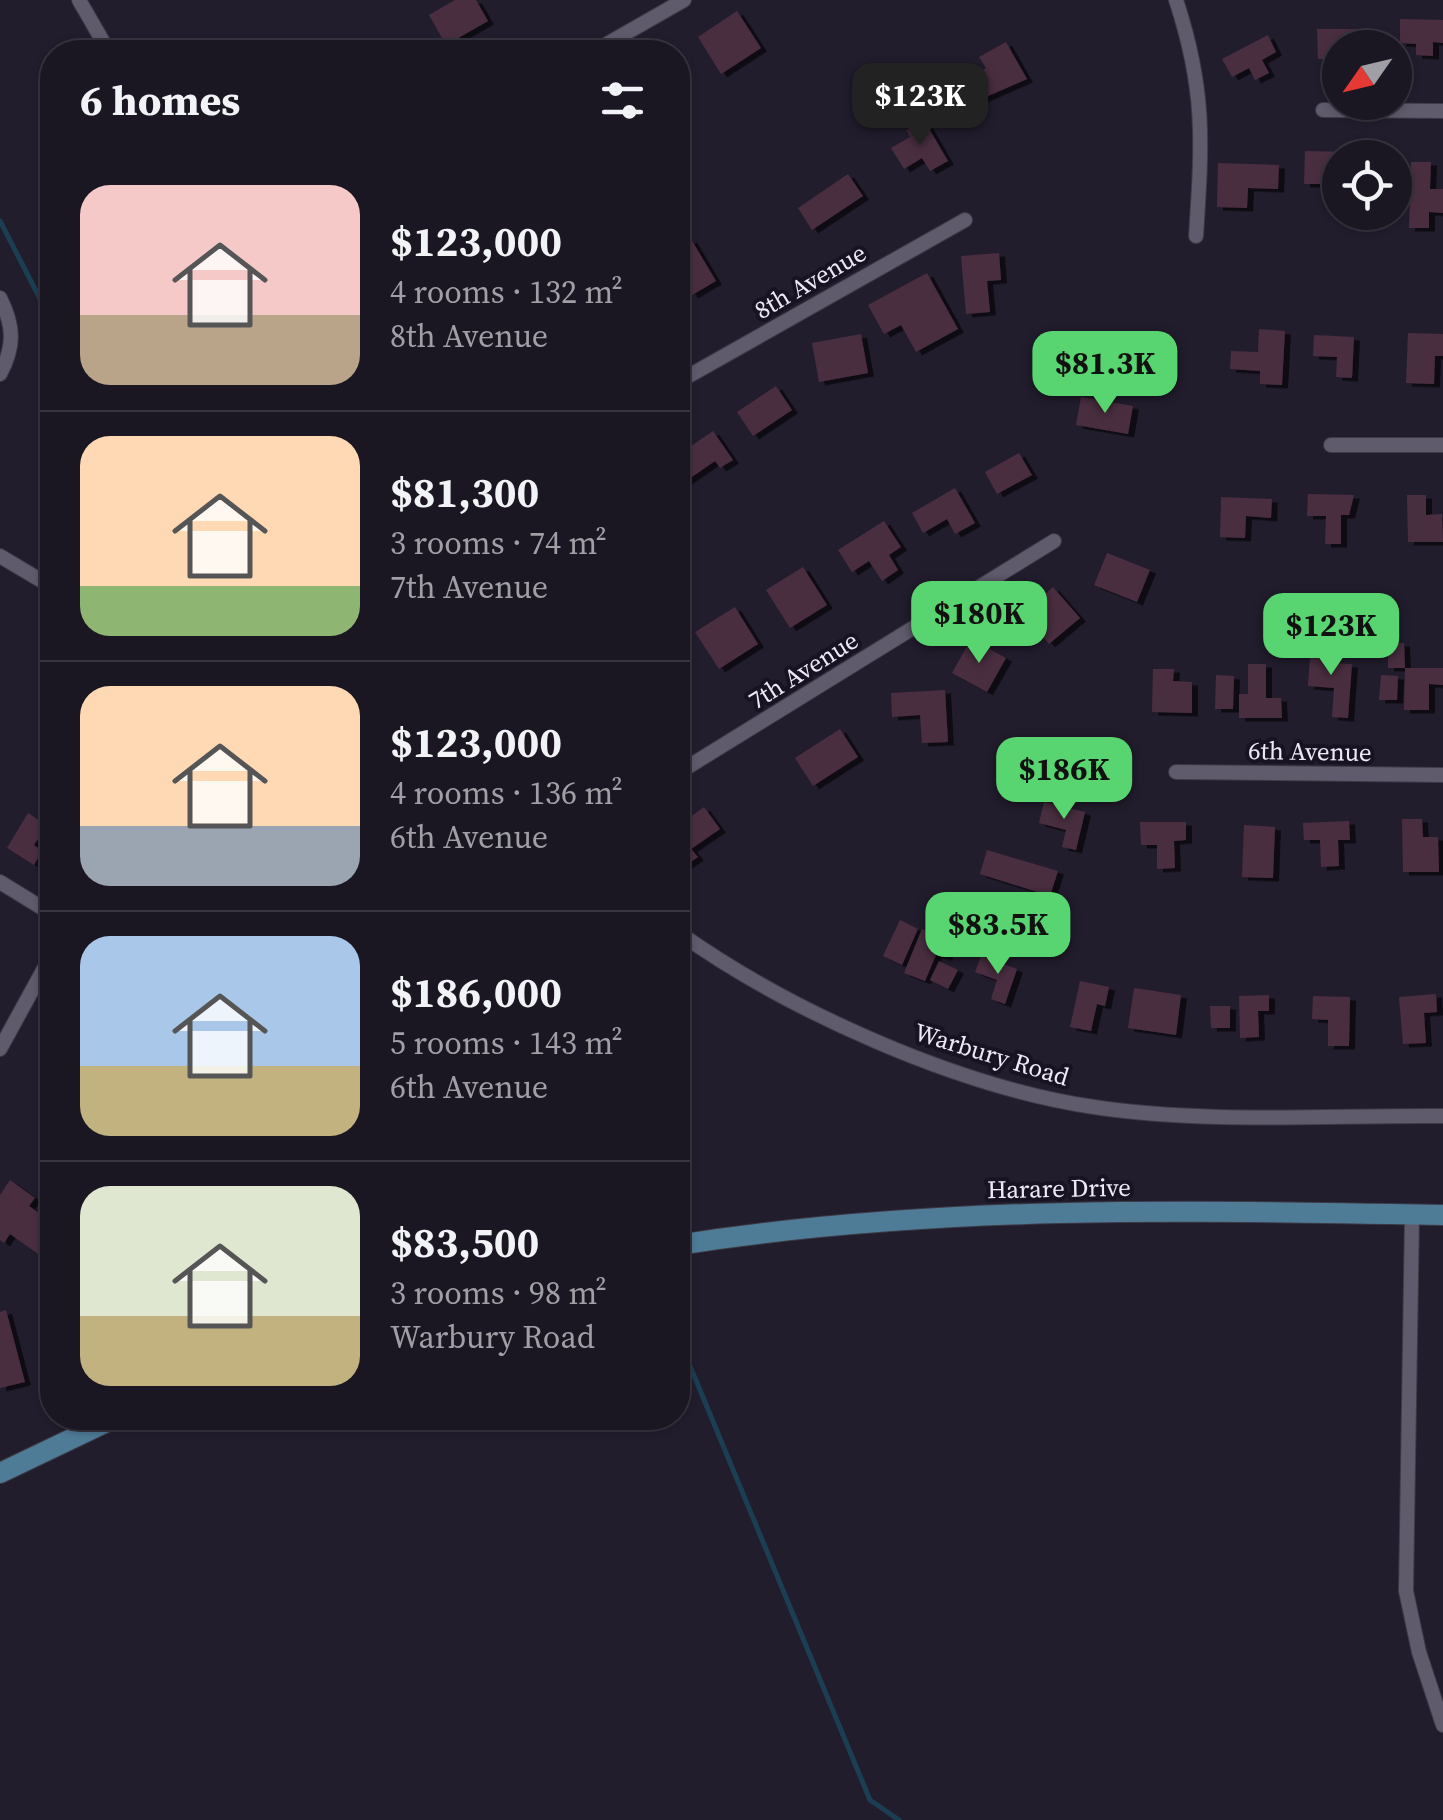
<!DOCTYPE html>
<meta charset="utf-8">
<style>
:root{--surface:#1a1622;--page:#231f2a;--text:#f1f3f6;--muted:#9f9fa5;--line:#383540;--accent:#58d570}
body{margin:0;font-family:"Source Serif 4",serif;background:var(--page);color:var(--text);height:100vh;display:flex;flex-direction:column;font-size:38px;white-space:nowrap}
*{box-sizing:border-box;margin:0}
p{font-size:32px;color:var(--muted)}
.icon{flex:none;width:55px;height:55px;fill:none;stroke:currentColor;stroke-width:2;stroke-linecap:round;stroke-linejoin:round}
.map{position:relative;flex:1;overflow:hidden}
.drawer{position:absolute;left:40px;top:40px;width:650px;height:1390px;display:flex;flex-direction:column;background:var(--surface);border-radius:40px;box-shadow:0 2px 8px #0004,0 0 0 2px var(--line)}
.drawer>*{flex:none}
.needle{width:65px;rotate:236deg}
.buttons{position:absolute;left:1322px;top:30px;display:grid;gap:20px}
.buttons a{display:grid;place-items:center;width:90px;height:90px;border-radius:50%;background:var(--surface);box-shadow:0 2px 8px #0004,0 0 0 2px var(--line);font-size:50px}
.price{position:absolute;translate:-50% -85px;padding:0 22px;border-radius:20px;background:var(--accent);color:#111;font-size:32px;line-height:65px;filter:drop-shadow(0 2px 5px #0008)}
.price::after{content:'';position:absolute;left:50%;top:60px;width:30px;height:22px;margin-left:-15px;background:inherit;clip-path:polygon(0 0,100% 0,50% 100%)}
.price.current{background:#222;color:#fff}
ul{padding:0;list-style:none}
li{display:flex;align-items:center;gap:30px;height:250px;padding:0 40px}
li+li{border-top:2px solid var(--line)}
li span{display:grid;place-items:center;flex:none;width:280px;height:200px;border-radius:30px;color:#555}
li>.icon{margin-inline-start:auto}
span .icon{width:120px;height:120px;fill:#fffc;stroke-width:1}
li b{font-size:42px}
h2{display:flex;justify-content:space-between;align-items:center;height:120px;padding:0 40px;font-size:42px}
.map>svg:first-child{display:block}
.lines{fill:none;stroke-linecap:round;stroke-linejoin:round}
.stream{stroke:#1c3e52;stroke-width:5}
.building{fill:#4a2d41;filter:url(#shadow)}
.minor-casing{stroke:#3d3946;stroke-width:16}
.primary-casing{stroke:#3d3946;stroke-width:22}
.minor{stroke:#605a6d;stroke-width:14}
.primary{stroke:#4e7c97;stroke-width:20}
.labels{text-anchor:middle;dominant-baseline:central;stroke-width:8;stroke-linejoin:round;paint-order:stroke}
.street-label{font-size:25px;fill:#edeaf5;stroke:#181323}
</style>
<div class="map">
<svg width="1443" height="1820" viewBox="0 0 1443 1820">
<defs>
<filter id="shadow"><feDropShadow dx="6" dy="3.5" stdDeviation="0" flood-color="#0009"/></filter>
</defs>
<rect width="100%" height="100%" fill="#221d2d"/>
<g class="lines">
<!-- stream -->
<path class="stream" d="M 0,221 L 52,322
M 678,1337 L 870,1800 L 899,1820"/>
</g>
<!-- building -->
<path class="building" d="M 455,0 L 476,0 L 488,21 L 446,45 L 429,15 Z
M 737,11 L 761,48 L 721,74 L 698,37 Z
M 1400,19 L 1443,20 L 1443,43 L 1433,42 L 1433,56 L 1416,55 L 1416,44 L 1400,43 Z
M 1317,29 L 1363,29 L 1364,48 L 1340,48 L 1340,59 L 1318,59 Z
M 1268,35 L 1276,52 L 1262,60 L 1269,73 L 1255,80 L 1249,68 L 1232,77 L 1222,59 Z
M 1006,42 L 1027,79 L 979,100 L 967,79 L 986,68 L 979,57 Z
M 924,120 L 948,161 L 930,171 L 922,158 L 904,169 L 891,148 L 910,137 L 906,130 Z
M 1305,151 L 1355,152 L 1355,158 L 1340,158 L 1340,205 L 1324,204 L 1324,184 L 1304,184 Z
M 1411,162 L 1431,162 L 1430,189 L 1443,189 L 1443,213 L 1429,212 L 1429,228 L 1409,228 Z
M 1218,163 L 1279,165 L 1278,189 L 1248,188 L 1247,208 L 1217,207 Z
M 848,174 L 863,196 L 812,230 L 798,208 Z
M 691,239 L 716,281 L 692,295 L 684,281 L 678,285 L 678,247 Z
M 999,253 L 1001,280 L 987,281 L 990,312 L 966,314 L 961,256 Z
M 927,273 L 958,329 L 916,352 L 901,325 L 884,334 L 868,305 Z
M 1259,329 L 1285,331 L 1282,385 L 1260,384 L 1260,371 L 1230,369 L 1231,351 L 1258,352 Z
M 1408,333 L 1443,334 L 1443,356 L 1435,356 L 1434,384 L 1406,383 Z
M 861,334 L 868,373 L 819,382 L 812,343 Z
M 1314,335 L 1354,337 L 1352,378 L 1336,377 L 1337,357 L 1313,356 Z
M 776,386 L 792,410 L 753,436 L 737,412 Z
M 1081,397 L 1133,406 L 1128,434 L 1076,425 Z
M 713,431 L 733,460 L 720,468 L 715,461 L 686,481 L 678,468 L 678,455 Z
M 1019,453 L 1032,475 L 997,494 L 985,472 Z
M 955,488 L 975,523 L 955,534 L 947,519 L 923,533 L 912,513 Z
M 1308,494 L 1354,495 L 1349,515 L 1341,515 L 1341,544 L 1325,544 L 1326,516 L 1307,516 Z
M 1407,495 L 1426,495 L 1426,515 L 1442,514 L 1443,542 L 1408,542 Z
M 1221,497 L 1272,499 L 1271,518 L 1246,516 L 1245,538 L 1220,537 Z
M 884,521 L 901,547 L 889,555 L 898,570 L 882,581 L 869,561 L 852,572 L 838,550 Z
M 1107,553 L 1150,570 L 1137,602 L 1094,585 Z
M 803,567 L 827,605 L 790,628 L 766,590 Z
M 1053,587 L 1080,618 L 1049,644 L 1033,625 L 1048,612 L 1035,603 Z
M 735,607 L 758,644 L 719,669 L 695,632 Z
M 971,639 L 1006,658 L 987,692 L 952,673 Z
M 1311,642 L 1330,644 L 1329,663 L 1352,664 L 1348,718 L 1332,717 L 1334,688 L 1308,686 Z
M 1388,643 L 1404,643 L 1405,668 L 1388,668 Z
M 1248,664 L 1266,664 L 1266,698 L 1281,698 L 1282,718 L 1239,718 L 1239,694 L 1248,694 Z
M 1405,668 L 1443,668 L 1443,685 L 1429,684 L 1429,710 L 1404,710 Z
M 1153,669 L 1174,669 L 1173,681 L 1192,682 L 1192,713 L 1152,712 Z
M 1216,675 L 1234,676 L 1233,709 L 1215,709 Z
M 1381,675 L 1398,676 L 1397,700 L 1379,700 Z
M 945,690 L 948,742 L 922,743 L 920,715 L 892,717 L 891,693 Z
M 840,729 L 858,757 L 813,786 L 795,758 Z
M 1044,802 L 1085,812 L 1076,850 L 1062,847 L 1066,830 L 1039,823 Z
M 704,807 L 720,829 L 691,849 L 698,857 L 683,867 L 678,859 L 678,826 Z
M 28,813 L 47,825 L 34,845 L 42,851 L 34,865 L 7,848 Z
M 1402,819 L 1422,819 L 1423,837 L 1438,837 L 1439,872 L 1403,872 Z
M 1349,821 L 1350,840 L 1338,840 L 1339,866 L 1321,867 L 1320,840 L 1304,840 L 1303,823 Z
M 1140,822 L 1186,822 L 1186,840 L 1174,841 L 1175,868 L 1157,869 L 1157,845 L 1141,845 Z
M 1244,825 L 1275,827 L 1273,878 L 1242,877 Z
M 987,850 L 1058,871 L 1050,896 L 980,874 Z
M 900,920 L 918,929 L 902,965 L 883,956 Z
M 922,929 L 952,941 L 946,957 L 936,955 L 925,981 L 904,973 Z
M 981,956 L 1017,969 L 1005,1004 L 991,999 L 997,980 L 975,972 Z
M 939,961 L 958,970 L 948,989 L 930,980 Z
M 1080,981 L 1109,987 L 1105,1006 L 1097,1004 L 1091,1031 L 1070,1027 Z
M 1134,988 L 1181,995 L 1176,1035 L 1128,1028 Z
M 1436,994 L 1437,1012 L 1424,1013 L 1426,1043 L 1403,1044 L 1399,997 Z
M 1269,995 L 1269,1011 L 1258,1011 L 1259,1037 L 1240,1038 L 1239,996 Z
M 1313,996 L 1350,997 L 1349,1046 L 1328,1046 L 1328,1020 L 1312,1019 Z
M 1210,1006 L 1230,1006 L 1230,1028 L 1211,1028 Z
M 10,1180 L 35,1198 L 29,1206 L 52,1222 L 52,1249 L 45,1259 L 10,1234 L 4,1243 L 0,1240 L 0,1195 Z
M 6,1310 L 25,1382 L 0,1388 L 0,1312 Z"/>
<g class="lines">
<!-- minor casing -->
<g class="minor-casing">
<path id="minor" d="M 79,0 L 109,52
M 1176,0 C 1206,91 1202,143 1196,236
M 593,52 L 684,0
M 1323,110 L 1443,111
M 0,298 C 14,326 15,346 0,374
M 678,382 L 965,220
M 1331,445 L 1443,445
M 0,556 L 52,587
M 1176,772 L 1443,775
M 678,773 L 1054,541
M 0,882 L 52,914
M 678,932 C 789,1011 958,1087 1094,1107 C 1208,1124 1328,1115 1443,1116
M 0,1049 L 52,954
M 1412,1215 L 1406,1591 L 1419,1652 L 1443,1725"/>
</g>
<!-- primary casing -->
<g class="primary-casing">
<path id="primary" d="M 678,1245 C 931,1205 1187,1210 1443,1215
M 0,1473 L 115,1418"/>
</g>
<!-- minor -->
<use href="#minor" class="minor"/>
<!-- primary -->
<use href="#primary" class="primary"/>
</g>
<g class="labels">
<!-- street labels -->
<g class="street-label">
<text transform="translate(810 281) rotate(-30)">8th Avenue</text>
<text transform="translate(803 670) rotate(-32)">7th Avenue</text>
<text transform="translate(1310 751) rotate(1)">6th Avenue</text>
<text transform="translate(992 1054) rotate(17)">Warbury Road</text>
<text transform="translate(1059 1188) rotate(-1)">Harare Drive</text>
</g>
</g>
</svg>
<div class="buttons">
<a><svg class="needle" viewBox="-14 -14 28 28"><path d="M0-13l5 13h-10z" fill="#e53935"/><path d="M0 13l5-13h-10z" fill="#9f9fa5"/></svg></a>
<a><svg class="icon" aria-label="locate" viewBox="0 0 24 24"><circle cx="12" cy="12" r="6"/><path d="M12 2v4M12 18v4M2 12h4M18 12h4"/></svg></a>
</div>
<b class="price current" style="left:920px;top:148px">$123K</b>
<b class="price" style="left:1105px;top:416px">$81.3K</b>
<b class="price" style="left:979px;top:666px">$180K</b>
<b class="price" style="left:1331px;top:678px">$123K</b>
<b class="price" style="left:1064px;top:822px">$186K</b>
<b class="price" style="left:998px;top:977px">$83.5K</b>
<section class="drawer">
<h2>6 homes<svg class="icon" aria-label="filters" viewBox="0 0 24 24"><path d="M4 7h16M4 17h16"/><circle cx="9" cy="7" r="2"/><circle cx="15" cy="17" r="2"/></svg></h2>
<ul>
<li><span style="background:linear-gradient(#f6c9c9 65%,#b9a48a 0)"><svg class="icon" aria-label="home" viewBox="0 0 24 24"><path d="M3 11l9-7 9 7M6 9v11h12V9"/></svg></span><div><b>$123,000</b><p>4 rooms · 132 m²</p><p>8th Avenue</p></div></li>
<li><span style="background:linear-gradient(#ffd9b3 75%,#8fb573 0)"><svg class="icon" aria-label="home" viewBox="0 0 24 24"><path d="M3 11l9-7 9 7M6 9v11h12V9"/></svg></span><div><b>$81,300</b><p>3 rooms · 74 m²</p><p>7th Avenue</p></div></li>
<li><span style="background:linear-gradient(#ffd9b3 70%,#9aa5b1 0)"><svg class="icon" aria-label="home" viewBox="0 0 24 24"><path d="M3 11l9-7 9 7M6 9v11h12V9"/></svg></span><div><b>$123,000</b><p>4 rooms · 136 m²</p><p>6th Avenue</p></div></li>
<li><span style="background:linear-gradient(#a9c7e8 65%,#c2b280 0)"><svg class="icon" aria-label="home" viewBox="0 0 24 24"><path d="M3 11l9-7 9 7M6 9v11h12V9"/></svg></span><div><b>$186,000</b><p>5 rooms · 143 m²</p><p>6th Avenue</p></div></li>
<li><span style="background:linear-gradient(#dfe7d0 65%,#c2b280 0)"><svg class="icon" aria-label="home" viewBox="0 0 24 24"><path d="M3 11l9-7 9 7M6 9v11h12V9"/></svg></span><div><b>$83,500</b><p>3 rooms · 98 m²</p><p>Warbury Road</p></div></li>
</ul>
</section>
</div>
